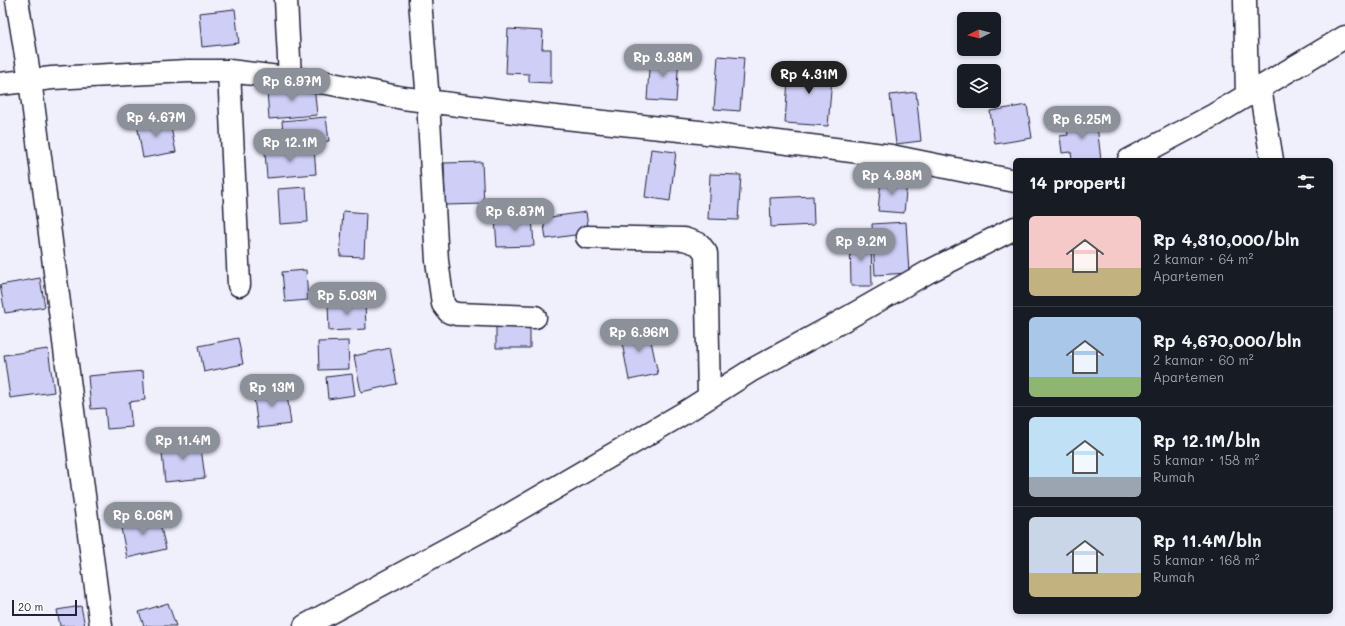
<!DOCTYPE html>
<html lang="id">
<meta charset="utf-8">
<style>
:root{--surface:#171b24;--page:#20242c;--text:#f1f3f6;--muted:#9ea1a6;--line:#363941;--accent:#8c9099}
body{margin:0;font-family:Mali,sans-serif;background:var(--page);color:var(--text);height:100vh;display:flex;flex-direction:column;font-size:15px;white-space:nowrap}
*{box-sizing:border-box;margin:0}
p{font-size:13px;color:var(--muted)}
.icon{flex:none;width:22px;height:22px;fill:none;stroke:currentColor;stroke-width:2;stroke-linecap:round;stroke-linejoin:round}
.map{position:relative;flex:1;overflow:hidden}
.sheet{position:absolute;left:1013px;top:158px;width:320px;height:456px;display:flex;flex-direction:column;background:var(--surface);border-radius:6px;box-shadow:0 2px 6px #0003}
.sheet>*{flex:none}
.needle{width:26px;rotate:264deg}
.fabs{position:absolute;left:957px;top:12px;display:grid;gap:8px}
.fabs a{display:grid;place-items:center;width:44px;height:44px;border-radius:6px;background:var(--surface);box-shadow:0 2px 6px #0003;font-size:20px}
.scale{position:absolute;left:12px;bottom:10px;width:65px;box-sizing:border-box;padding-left:4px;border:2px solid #22223b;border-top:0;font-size:11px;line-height:14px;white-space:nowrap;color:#22223b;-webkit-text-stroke:3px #fff;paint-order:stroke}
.price{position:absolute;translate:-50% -34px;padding:0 9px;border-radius:14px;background:var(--accent);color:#fff;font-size:13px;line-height:26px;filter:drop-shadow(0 1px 2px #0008)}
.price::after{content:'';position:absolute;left:50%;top:24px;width:12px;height:9px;margin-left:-6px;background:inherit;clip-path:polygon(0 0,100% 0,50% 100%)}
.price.on{background:#222;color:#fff}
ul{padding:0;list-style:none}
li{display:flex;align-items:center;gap:12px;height:100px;padding:0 16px}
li+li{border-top:1px solid var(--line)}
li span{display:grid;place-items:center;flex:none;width:112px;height:80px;border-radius:6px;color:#555}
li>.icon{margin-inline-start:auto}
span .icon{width:48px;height:48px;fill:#fffc;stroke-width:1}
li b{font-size:17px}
h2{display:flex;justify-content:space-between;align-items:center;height:48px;padding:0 16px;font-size:17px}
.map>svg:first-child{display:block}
.building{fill:#cecef7;stroke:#22223b}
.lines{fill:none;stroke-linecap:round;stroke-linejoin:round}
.minor-casing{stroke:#22223b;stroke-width:25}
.minor{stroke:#fff;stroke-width:22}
</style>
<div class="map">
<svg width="1345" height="626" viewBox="0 0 1345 626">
<rect width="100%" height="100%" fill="#f0f0fd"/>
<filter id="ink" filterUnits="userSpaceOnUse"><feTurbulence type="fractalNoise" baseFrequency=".025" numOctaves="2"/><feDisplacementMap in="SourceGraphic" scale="8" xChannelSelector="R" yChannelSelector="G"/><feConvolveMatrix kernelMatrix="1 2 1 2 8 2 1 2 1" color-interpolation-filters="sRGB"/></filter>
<g filter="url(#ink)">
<!-- building -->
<path class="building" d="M 235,9 L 239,43 L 202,47 L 199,13 Z
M 508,29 L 543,31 L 542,49 L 551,49 L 551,83 L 529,82 L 529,74 L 506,73 Z
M 650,54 L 679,56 L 676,102 L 647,100 Z
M 718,56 L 744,58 L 740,111 L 714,109 Z
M 789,64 L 833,67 L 828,126 L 785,123 Z
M 314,85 L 317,115 L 269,119 L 267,90 Z
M 916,92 L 921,141 L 896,144 L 890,95 Z
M 1027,105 L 1032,138 L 995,144 L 990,111 Z
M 326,117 L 329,141 L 284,146 L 282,121 Z
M 1096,117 L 1101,160 L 1072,160 L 1071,152 L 1062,153 L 1060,136 L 1068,135 L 1066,120 Z
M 169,118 L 176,152 L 143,158 L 137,124 Z
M 314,148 L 316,174 L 267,178 L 265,152 Z
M 651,149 L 676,152 L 670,201 L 645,197 Z
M 482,162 L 484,204 L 445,205 L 444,163 Z
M 710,174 L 741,175 L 738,220 L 708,219 Z
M 881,179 L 907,181 L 904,213 L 878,211 Z
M 306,187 L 308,222 L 280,224 L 278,189 Z
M 813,196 L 814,225 L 771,227 L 770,198 Z
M 343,211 L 366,213 L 364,257 L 340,256 Z
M 586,212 L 589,233 L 546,239 L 543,218 Z
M 532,217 L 534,246 L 497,247 L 495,219 Z
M 906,222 L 909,273 L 875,275 L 872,224 Z
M 850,237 L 871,237 L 872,286 L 851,286 Z
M 306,270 L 308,300 L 285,302 L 282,272 Z
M 40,278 L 45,307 L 5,313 L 0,285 Z
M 365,302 L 366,329 L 329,331 L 328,304 Z
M 496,323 L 530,323 L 530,348 L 496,348 Z
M 648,327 L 658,374 L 629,380 L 620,332 Z
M 238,338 L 243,364 L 204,372 L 199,346 Z
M 348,341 L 349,369 L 319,370 L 318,342 Z
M 390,348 L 397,384 L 361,392 L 354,356 Z
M 48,349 L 54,392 L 10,398 L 4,355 Z
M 143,371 L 145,400 L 129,402 L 132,427 L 107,429 L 105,408 L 91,409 L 88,376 Z
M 352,374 L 355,395 L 328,399 L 326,377 Z
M 286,387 L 291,424 L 258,428 L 253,391 Z
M 200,440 L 205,478 L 165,482 L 161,444 Z
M 158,515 L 166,549 L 127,558 L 120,523 Z
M 168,603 L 176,626 L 144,626 L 139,612 Z
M 81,606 L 85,626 L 60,626 L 57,610 Z"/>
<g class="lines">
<!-- minor casing -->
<g class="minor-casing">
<path id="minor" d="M 17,0 L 30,80 L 101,626
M 286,0 L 290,78
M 420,0 L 428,101 L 437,261 L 443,304 L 449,312 L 457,314 L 535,317
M 1245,0 L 1247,96
M 229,71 L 239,285
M 0,84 L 52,78 L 188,71 L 229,71 L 327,83 L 403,98 L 546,116 L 699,132 L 891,156 L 1015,181
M 1260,88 L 1272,160
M 1129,160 L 1214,115 L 1345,37
M 587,237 L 684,239 L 699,244 L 706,253 L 709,397
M 305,626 L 497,522 L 684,413 L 752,370 L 835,325 L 928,272 L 1015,228"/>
</g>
<!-- minor -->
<use href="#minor" class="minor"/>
</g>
</g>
</svg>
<div class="fabs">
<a><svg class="needle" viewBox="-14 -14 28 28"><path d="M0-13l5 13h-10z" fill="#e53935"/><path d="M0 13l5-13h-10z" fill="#9ea1a6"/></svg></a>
<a><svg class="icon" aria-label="layers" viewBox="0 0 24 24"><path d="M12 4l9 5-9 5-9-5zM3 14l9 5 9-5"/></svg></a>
</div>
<div class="scale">20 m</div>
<b class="price" style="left:663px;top:78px">Rp 3.38M</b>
<b class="price on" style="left:809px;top:95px">Rp 4.31M</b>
<b class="price" style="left:292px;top:102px">Rp 6.97M</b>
<b class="price" style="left:156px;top:138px">Rp 4.67M</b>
<b class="price" style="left:1082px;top:140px">Rp 6.25M</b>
<b class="price" style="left:290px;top:163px">Rp 12.1M</b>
<b class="price" style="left:892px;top:196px">Rp 4.98M</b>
<b class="price" style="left:515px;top:232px">Rp 6.87M</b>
<b class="price" style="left:861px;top:262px">Rp 9.2M</b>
<b class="price" style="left:347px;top:316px">Rp 5.03M</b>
<b class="price" style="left:639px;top:353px">Rp 6.96M</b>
<b class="price" style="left:272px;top:408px">Rp 13M</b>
<b class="price" style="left:183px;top:461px">Rp 11.4M</b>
<b class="price" style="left:143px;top:536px">Rp 6.06M</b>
<section class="sheet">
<h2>14 properti<svg class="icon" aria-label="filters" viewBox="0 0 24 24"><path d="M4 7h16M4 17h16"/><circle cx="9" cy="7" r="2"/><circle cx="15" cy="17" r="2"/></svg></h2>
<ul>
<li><span style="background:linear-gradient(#f6c9c9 65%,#c2b280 0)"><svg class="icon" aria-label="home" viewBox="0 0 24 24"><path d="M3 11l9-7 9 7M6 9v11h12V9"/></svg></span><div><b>Rp 4,310,000/bln</b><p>2 kamar · 64 m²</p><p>Apartemen</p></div></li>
<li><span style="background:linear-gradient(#a9c7e8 75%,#8fb573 0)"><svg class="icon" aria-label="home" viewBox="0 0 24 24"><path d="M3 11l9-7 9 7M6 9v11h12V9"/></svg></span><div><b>Rp 4,670,000/bln</b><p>2 kamar · 60 m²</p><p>Apartemen</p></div></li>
<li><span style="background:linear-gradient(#bfe0f5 75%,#9aa5b1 0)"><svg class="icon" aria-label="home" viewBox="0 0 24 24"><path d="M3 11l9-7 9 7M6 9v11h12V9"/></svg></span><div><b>Rp 12.1M/bln</b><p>5 kamar · 158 m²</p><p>Rumah</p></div></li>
<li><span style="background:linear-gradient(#c9d6e8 70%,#c2b280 0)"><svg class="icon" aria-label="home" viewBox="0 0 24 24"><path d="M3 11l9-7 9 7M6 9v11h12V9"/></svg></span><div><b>Rp 11.4M/bln</b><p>5 kamar · 168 m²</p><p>Rumah</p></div></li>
</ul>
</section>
</div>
